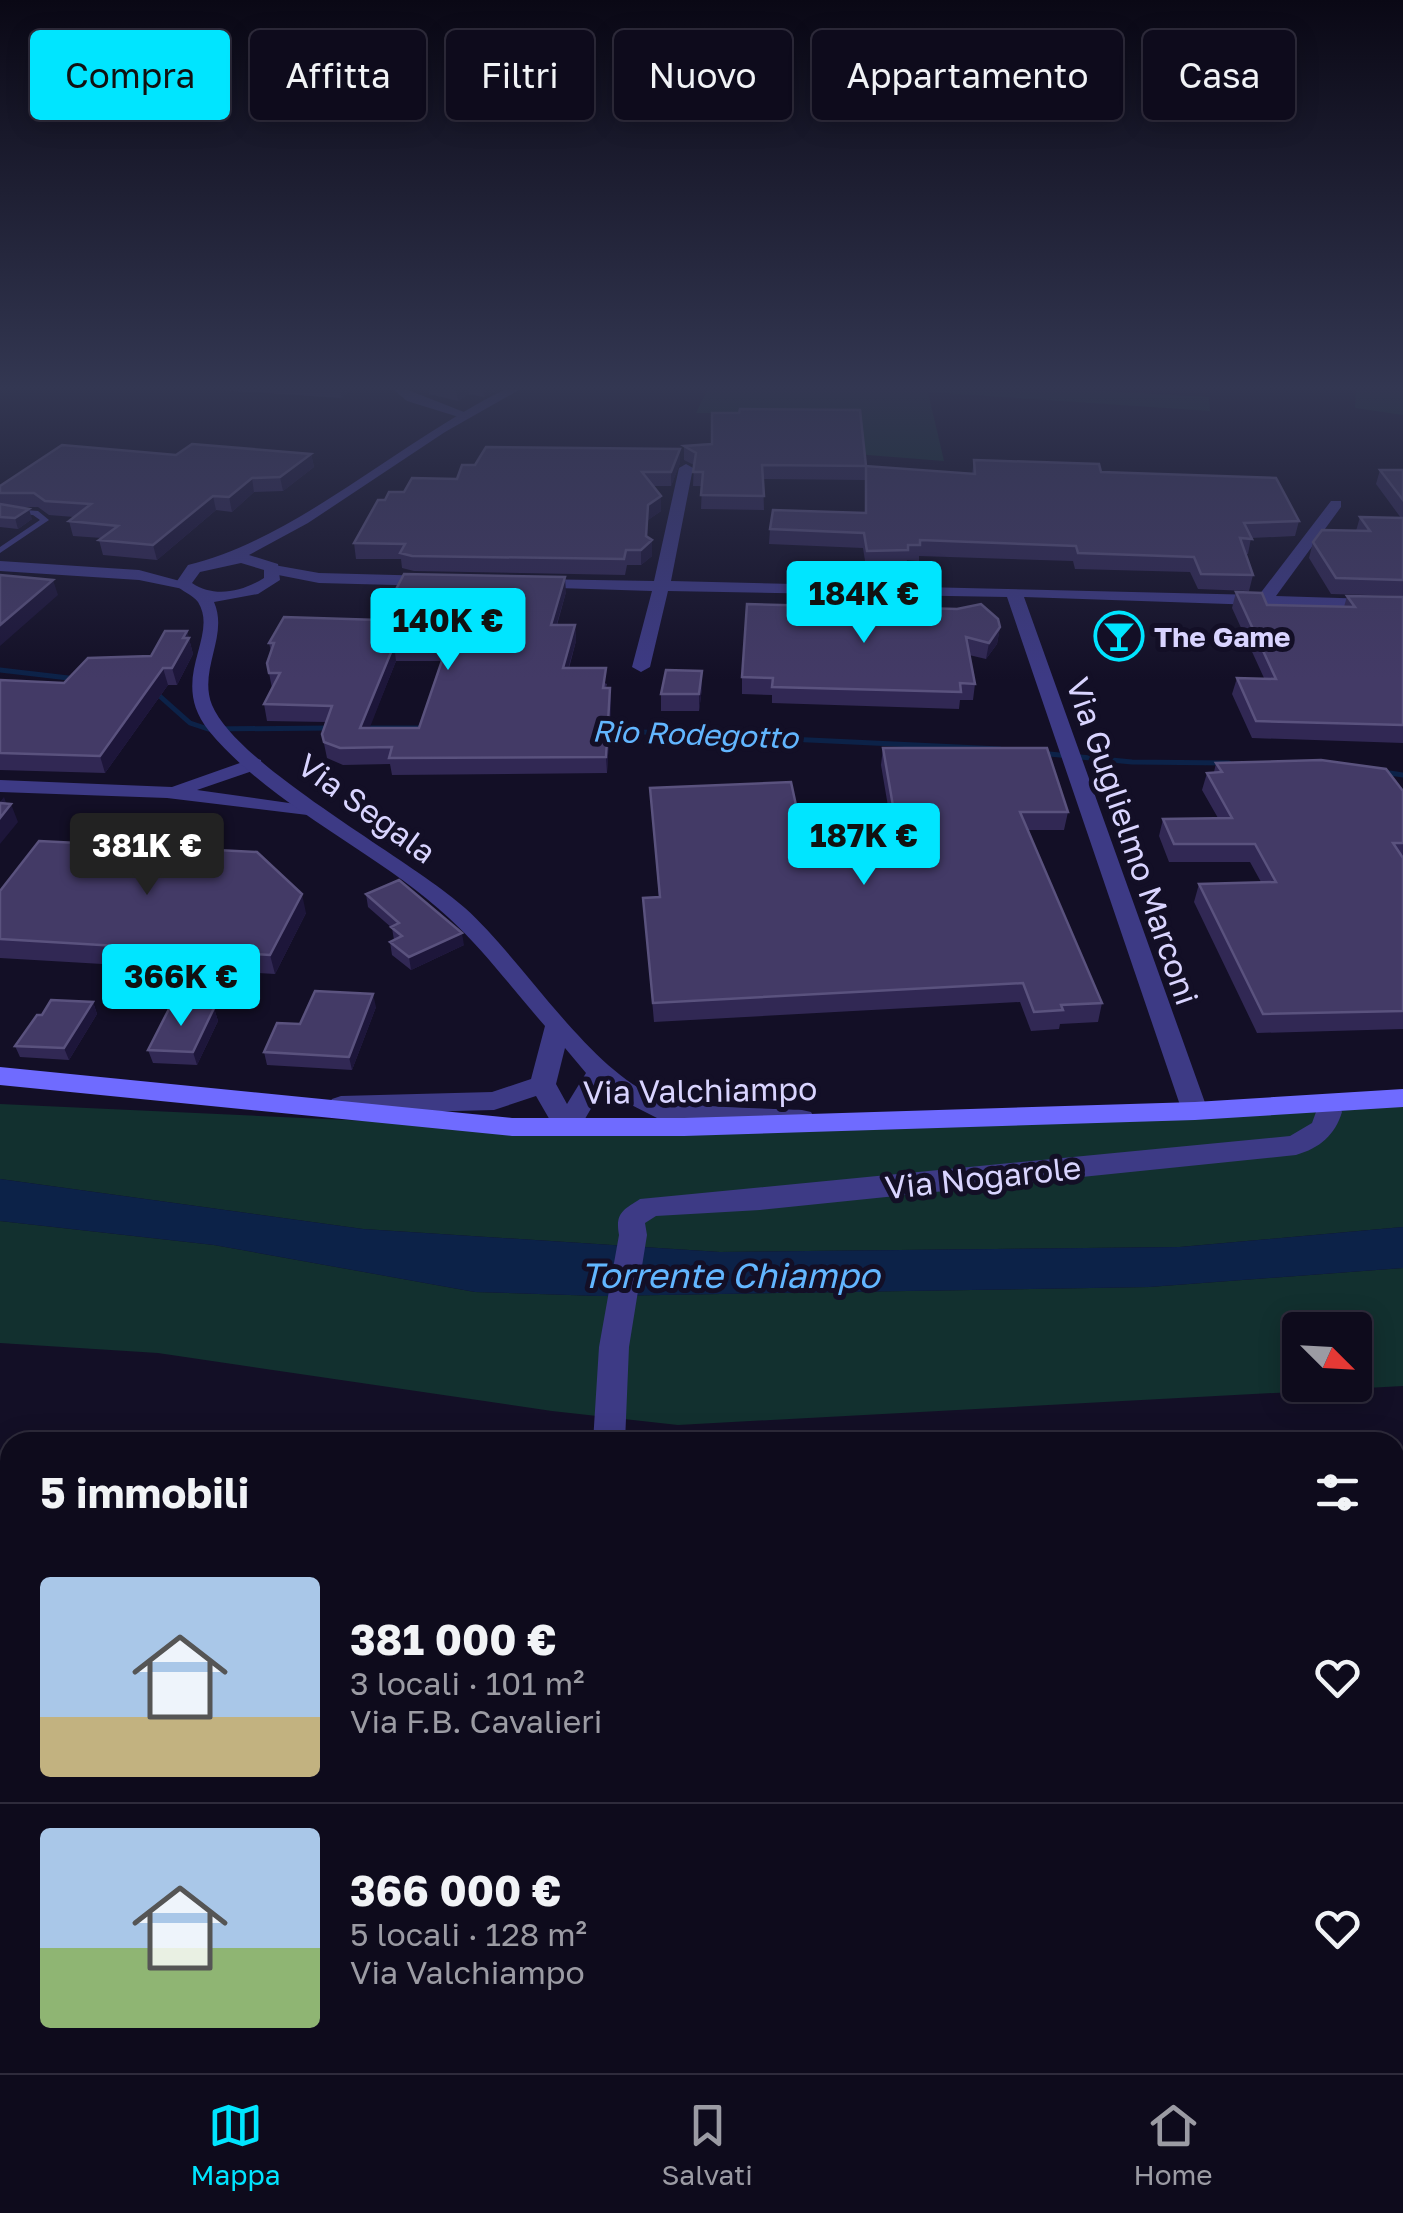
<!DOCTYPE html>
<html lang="it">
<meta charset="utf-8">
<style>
:root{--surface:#0e0b1c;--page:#171425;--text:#f1f3f6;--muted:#9b9ba3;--line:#2e2b3b;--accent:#00e5ff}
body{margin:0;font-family:"Golos Text",sans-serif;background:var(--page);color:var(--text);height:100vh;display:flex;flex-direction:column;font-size:38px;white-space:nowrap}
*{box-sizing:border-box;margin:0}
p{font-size:32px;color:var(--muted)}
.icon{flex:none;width:55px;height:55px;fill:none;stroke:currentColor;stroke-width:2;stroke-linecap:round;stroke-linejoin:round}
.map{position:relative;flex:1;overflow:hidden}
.details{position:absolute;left:0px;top:1432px;width:1405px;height:642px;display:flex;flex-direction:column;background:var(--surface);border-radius:30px 30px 0 0;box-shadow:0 5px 25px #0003,0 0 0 2px var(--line)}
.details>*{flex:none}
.banner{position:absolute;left:30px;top:30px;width:1345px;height:90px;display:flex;gap:20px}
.needle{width:65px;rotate:114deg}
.tools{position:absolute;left:1282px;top:1312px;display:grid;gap:20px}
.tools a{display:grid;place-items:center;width:90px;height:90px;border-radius:10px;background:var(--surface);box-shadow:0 5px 25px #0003,0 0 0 2px var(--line);font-size:50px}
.price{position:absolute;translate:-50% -85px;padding:0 22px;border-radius:10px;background:var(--accent);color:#111;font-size:32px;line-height:65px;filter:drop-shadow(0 2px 5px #0008)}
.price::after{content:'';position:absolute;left:50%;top:60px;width:30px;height:22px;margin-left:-15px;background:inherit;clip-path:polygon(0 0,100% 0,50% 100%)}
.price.active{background:#222;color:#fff}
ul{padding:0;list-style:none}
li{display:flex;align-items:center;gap:30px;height:250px;padding:0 40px}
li+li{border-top:2px solid var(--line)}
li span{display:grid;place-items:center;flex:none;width:280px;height:200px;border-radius:10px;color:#555}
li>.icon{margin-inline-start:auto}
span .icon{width:120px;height:120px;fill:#fffc;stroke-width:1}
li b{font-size:42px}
h2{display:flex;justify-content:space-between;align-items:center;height:120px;padding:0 40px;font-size:42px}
.pill{padding:0 35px;border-radius:10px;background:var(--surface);box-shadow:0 5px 25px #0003,0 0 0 2px var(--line);font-size:35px;line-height:90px}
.pill.active{background:var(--accent);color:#111}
.tab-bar{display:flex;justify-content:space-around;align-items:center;height:140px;border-top:2px solid var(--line);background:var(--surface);font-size:28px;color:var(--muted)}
.tab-bar a{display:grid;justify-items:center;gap:5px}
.tab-bar .active{color:var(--accent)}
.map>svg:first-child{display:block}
.green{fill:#12302f;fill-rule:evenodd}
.water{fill:#0c2248}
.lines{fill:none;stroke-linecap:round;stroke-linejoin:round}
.stream{stroke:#0c2248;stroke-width:5}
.service{fill:#3d3a85;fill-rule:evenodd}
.minor{fill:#3d3a85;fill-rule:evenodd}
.tertiary{fill:#3d3a85;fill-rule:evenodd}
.secondary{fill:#6f6bff;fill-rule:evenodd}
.wall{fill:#312854;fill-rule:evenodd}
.shaded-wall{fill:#1d163a}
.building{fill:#433a66;stroke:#5a527e;stroke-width:2.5;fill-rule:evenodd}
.labels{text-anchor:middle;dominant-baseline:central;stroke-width:10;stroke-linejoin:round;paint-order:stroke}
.far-poi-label{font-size:28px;font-weight:bold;fill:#d9d4ff;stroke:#130f26;text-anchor:start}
.far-water-label{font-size:30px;font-style:italic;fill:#62b6ff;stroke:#130f26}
.street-label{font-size:32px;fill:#d9d4ff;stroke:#130f26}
.water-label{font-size:35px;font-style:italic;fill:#62b6ff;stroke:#130f26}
</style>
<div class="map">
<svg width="1403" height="2073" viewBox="0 0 1403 2073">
<rect width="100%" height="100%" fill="#130f26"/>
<!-- green -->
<path class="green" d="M 707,390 L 1086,390 L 1209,397 L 1210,411 L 928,392 L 944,461 L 715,443 L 713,413 L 696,413 Z
M 1356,390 L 1403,390 L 1403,415 L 1355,408 Z
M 1403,1096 L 1403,1227 L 1180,1247 L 720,1252 L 363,1229 L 0,1179 L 0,1104 L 652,1134 Z
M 0,1221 L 214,1245 L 475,1292 L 601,1296 L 1149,1287 L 1403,1268 L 1403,1386 L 678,1425 L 552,1411 L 158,1353 L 0,1343 ZM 1300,1330 L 1355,1330 L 1355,1385 L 1300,1385 Z"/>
<!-- water -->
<path class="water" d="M 0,1179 L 363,1229 L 720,1252 L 1180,1247 L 1403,1227 L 1403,1268 L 1149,1287 L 601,1296 L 475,1292 L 214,1245 L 0,1221 Z"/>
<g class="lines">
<!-- stream -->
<path class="stream" d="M 0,670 L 77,679
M 154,691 L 190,723 L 208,729 L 331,728
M 360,728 L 426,728
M 600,730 L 1000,749
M 1039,753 L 1132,762 L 1229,763
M 1383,772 L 1403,775"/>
<!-- service -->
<path class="service" d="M 0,508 L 38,511 L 49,520 L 0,553 L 0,547 L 40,520 L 33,515 L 0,512 Z"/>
<!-- minor -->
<path class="minor" d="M 394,390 L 408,390 L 469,414 L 462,418 L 407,401 Z
M 686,464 L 693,468 L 671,581 L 1259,595 L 1331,501 L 1341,501 L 1341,507 L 1276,596 L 1403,600 L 1403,610 L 1024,597 L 1208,1111 L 1204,1117 L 1186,1117 L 1182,1111 L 1007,597 L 668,591 L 650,667 L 641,672 L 632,667 L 652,591 L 527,587 L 527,581 L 533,579 L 654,581 L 679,468 Z
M 0,561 L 139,570 L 191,584 L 183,589 L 139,580 L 0,571 Z
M 274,565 L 319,573 L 433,576 L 441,581 L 433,586 L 319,583 L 268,573 L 266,570 Z
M 254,758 L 261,760 L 261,768 L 197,790 L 317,807 L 324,809 L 327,813 L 324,817 L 167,798 L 0,792 L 0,780 L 172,787 Z
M 1326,1094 L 1335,1097 L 1342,1112 C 1335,1135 1320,1148 1296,1155 L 760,1210 L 656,1216 L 645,1223 L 647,1235 L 629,1347 L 625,1442 L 593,1442 L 599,1347 L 619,1235 C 615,1213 623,1210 640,1199 L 1290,1136 L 1312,1123 L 1316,1112 L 1313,1103 L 1317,1097 Z
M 310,2065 L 361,2065 L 358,2073 L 307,2073 Z
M 818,2065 L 871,2065 L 874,2073 L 821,2073 Z"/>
<!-- tertiary -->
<path class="tertiary" d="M 504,390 L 519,390 L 445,432 L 308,523 L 249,555 L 278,564 L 280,580 L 258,594 L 214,602 C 229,636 198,670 212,705 C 238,767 409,858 465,908 C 524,961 588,1069 658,1098 C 682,1108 771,1108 802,1110 L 811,1112 L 815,1119 L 811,1126 L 802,1128 L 657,1118 L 602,1090 L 576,1134 L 558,1134 L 536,1096 L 494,1110 L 341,1114 L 332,1111 L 328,1105 L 332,1099 L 341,1096 L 492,1092 L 531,1079 L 545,1026 C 514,991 484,950 449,918 C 377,851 273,808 209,731 C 167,679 220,637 198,602 C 193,595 181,591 175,584 L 188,565 C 298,538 400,441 504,390 ZM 241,563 L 264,570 L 264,578 C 242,592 214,598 192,583 L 200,572 ZM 565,1048 L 586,1073 L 567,1104 L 556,1084 Z"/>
<!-- secondary -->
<path class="secondary" d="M 0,1067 L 512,1118 L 684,1118 L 1195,1102 L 1403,1089 L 1403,1107 L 1195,1120 L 684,1136 L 512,1136 L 0,1085 Z"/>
</g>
<!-- wall -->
<path class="wall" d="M 218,390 L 351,390 L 341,398 Z
M 429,390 L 497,390 L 484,397 L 469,394 L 458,401 L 429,394 Z
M 684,446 L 866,466 L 865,480 L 763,479 L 764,510 L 701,509 L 702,486 L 693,486 L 694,465 L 684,460 Z
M 311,454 L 314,467 L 283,491 L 254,492 L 232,512 L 216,510 L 157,560 L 103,555 L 99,540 L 102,538 L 73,536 L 69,521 L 74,517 L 49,515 L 38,507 L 18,507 L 32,519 L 18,529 L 0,527 L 0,486 L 176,455 Z
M 974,460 L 1101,472 L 1299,521 L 1295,536 L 1251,538 L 1248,554 L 1245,554 L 1253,575 L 1249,591 L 1198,589 L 1190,572 L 1075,569 L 1073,561 L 919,556 L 919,561 L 907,560 L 906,565 L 866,567 L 863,548 L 769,544 L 770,529 L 865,513 L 866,466 L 972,474 Z
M 680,463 L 671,486 L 653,486 L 661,511 L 648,520 L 647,537 L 652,556 L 641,565 L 627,565 L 625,575 L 414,571 L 402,568 L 401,559 L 356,559 L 354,543 L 385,500 L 404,492 L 457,479 Z
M 1380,470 L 1403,470 L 1403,596 L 1331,594 L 1309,558 L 1313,542 L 1356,531 L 1360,517 L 1401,518 L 1376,484 Z
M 566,592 L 557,625 L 575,625 L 576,641 L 569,668 L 607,684 L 606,688 L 610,688 L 611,705 L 607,773 L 392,775 L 390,764 L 343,765 L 327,758 L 322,734 L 326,722 L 267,721 L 264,704 L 272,688 L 267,663 L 271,651 L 269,643 L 380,620 ZM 396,661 L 442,661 L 419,728 L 369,728 Z
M 1236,592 L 1267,605 L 1344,607 L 1347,596 L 1403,597 L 1403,743 L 1252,738 L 1232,694 L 1237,678 L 1264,678 L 1232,608 Z
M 845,606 L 1000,627 L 997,644 L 986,659 L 969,655 L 975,684 L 973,700 L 960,700 L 959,709 L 772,703 L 772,695 L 742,694 L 742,677 Z
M 187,631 L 193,654 L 177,685 L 168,685 L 105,773 L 0,770 L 0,680 L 64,683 L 151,656 Z
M 702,688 L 699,711 L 661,711 L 661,694 Z
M 883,748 L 1068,812 L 1064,830 L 1027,830 L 1102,1003 L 1098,1022 L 1060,1024 L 1059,1029 L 1031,1031 L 1020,1002 L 654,1022 L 643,898 L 659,897 L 650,788 L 802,833 L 892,830 L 881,765 Z
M 1216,763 L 1403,791 L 1403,1029 L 1257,1033 L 1194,902 L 1199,884 L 1261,882 L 1250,862 L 1169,862 L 1159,836 L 1163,819 L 1218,818 L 1202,790 L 1207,773 L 1214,772 Z
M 0,891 L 306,913 L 275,974 L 0,958 Z
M 366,894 L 464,945 L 411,970 L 392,955 L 390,942 L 394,940 L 392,928 L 368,907 Z
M 93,1002 L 97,1014 L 69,1060 L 20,1057 L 15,1046 Z
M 376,1007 L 352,1070 L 267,1065 L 264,1052 L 300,1024 Z
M 214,1008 L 218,1021 L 197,1065 L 153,1063 L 148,1050 Z"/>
<!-- shaded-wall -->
<path class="shaded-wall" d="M 340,390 L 351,390 L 341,398 Z
M 456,390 L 469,390 L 469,394 L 458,401 Z
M 483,390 L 497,390 L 484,397 Z
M 680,449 L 680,463 L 671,486 L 671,472 Z
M 311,454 L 314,467 L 283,491 L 280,477 Z
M 252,478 L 254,492 L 232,512 L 229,497 Z
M 213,496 L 216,510 L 157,560 L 153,545 Z
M 661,496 L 661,511 L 648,520 L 647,545 L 652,540 L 652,556 L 641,565 L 641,550 L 648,505 Z
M 29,509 L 32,519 L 18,529 L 15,518 Z
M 565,577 L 566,592 L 552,640 L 551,625 Z
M 53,580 L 58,595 L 0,646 L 0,625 Z
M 575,625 L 576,641 L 564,683 L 563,668 Z
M 1000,627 L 997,644 L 986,659 L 989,643 Z
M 187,631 L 193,654 L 177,685 L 172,668 Z
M 394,645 L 396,661 L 363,745 L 360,728 Z
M 163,668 L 168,685 L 105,773 L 100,756 Z
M 702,671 L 702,688 L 699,711 L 699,694 Z
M 610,688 L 611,705 L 607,773 L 606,757 Z
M 4,797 L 8,808 L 11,804 L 18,822 L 0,844 L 0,802 Z
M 302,894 L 306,913 L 275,974 L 270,955 Z
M 462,933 L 464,945 L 411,970 L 409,957 Z
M 373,994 L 376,1007 L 352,1070 L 349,1057 Z
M 93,1002 L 97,1014 L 69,1060 L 64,1048 Z
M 214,1008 L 218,1021 L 197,1065 L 193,1052 Z"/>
<!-- building -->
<path class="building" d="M 740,409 L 860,410 L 866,466 L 762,465 L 764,496 L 701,495 L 703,472 L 693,472 L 696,453 L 684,446 L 712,444 L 712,413 L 739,413 Z
M 192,444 L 311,454 L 280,477 L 252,478 L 229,497 L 213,496 L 153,545 L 99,540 L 118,526 L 69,521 L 91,504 L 45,501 L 34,493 L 0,493 L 0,486 L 62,445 L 176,455 Z
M 486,447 L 680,449 L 671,472 L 642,472 L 661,496 L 648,505 L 646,536 L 652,540 L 641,550 L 626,550 L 624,559 L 412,556 L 400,553 L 405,544 L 354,543 L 378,500 L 385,500 L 389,492 L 404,492 L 412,478 L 457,479 L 462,465 L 475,465 Z
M 974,460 L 1099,464 L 1101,472 L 1276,478 L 1299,521 L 1244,523 L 1252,539 L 1240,538 L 1253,575 L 1201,574 L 1194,557 L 1078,553 L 1076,546 L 920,540 L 920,545 L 908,545 L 908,550 L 867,551 L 864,533 L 770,529 L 773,510 L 866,513 L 866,466 L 975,474 Z
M 1380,470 L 1403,470 L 1403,500 Z
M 0,504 L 29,509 L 15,518 L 0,517 Z
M 1360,517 L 1403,518 L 1403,580 L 1336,578 L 1313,542 L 1322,530 L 1370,531 Z
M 404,574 L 565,577 L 551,625 L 575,625 L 563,668 L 606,668 L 603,688 L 610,688 L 606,757 L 389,758 L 392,747 L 340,748 L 324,742 L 322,734 L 332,706 L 264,704 L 280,673 L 269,673 L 267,663 L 274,643 L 269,643 L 284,617 L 380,620 ZM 394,645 L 447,646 L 419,728 L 360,728 Z
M 0,575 L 53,580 L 0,625 Z
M 1236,592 L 1262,593 L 1267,605 L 1355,607 L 1347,596 L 1403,597 L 1403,725 L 1256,721 L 1237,678 L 1276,679 Z
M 821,597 L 845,598 L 845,606 L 957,609 L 981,604 L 998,619 L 1000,627 L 989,643 L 966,637 L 975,684 L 960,683 L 961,692 L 772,687 L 773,678 L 742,677 L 747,604 L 819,606 Z
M 165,631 L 187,631 L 183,638 L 189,638 L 172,668 L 163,668 L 100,756 L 0,753 L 0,680 L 64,683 L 88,658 L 151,656 Z
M 666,670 L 702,671 L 699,694 L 661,694 Z
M 883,748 L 1047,748 L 1068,812 L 1020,812 L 1102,1003 L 1061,1005 L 1063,1010 L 1034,1012 L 1023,983 L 653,1003 L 643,898 L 660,897 L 650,788 L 791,782 L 802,833 L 897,829 Z
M 1321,760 L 1386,769 L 1403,791 L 1403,843 L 1393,843 L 1403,858 L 1403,1011 L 1263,1014 L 1199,884 L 1276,882 L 1255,844 L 1174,844 L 1163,819 L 1232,818 L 1207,773 L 1222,772 L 1216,763 Z
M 0,803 L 11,804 L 0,818 Z
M 39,841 L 257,852 L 302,894 L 270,955 L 0,939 L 0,891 Z
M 399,880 L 462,933 L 409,957 L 390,942 L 402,936 L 391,927 L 399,923 L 366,894 Z
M 315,991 L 373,994 L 349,1057 L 264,1052 L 277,1023 L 300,1024 Z
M 51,1000 L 93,1002 L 64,1048 L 15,1046 L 37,1015 L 42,1015 Z
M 171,1005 L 214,1008 L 193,1052 L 148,1050 Z"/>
<!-- sky -->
<linearGradient id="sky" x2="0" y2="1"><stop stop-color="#0a0815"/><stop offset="0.57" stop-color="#333752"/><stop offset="1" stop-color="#333752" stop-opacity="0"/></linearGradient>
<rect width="1403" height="680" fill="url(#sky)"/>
<!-- icons -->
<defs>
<g id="bar-ring" transform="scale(2.5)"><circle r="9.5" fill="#130f26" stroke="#00e5ff" stroke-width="1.5"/><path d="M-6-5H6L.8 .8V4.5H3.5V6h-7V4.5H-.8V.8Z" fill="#00e5ff"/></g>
</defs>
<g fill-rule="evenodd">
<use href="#bar-ring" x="1119" y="636"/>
</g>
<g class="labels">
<!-- far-poi labels -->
<g class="far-poi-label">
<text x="1154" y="636">The Game</text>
</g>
<!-- far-water labels -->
<g class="far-water-label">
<text transform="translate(695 734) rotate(2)">Rio Rodegotto</text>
</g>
<!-- street labels -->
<g class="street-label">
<text transform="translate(367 808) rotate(36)">Via Segala</text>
<text transform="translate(1133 841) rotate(71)">Via Guglielmo Marconi</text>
<text transform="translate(700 1090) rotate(-1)">Via Valchiampo</text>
<text transform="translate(983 1177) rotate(-6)">Via Nogarole</text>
</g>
<!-- water labels -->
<g class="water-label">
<text x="730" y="1275">Torrente Chiampo</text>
</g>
</g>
</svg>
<div class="tools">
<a><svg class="needle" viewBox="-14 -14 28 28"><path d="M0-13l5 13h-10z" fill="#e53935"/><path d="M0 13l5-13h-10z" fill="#9b9ba3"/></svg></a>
</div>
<b class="price" style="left:864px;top:646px">184K €</b>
<b class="price" style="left:448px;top:673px">140K €</b>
<b class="price" style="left:864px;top:888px">187K €</b>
<b class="price active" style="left:147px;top:898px">381K €</b>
<b class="price" style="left:181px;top:1029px">366K €</b>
<div class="banner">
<a class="pill active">Compra</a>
<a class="pill">Affitta</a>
<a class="pill">Filtri</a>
<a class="pill">Nuovo</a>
<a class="pill">Appartamento</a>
<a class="pill">Casa</a>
</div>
<section class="details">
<h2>5 immobili<svg class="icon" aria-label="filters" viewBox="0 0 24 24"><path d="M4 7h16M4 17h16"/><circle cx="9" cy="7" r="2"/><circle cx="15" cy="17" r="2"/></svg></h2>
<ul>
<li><span style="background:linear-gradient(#a9c7e8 70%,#c2b280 0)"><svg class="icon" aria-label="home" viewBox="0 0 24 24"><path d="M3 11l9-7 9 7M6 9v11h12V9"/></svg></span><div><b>381 000 €</b><p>3 locali · 101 m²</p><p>Via F.B. Cavalieri</p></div><svg class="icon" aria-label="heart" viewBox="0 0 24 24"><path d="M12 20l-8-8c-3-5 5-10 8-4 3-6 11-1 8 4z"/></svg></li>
<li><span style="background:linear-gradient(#a9c7e8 60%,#8fb573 0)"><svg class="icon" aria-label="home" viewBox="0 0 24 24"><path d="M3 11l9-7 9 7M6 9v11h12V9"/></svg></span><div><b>366 000 €</b><p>5 locali · 128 m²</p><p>Via Valchiampo</p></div><svg class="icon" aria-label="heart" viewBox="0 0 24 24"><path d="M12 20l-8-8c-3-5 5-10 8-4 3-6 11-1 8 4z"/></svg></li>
</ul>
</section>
</div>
<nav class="tab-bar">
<a class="active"><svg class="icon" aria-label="map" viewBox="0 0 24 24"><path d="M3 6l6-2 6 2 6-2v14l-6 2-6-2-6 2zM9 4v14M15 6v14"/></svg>Mappa</a>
<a><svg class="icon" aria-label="saved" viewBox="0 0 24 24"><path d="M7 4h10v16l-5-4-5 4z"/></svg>Salvati</a>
<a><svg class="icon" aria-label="home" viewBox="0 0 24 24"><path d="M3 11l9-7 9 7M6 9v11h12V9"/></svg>Home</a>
</nav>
